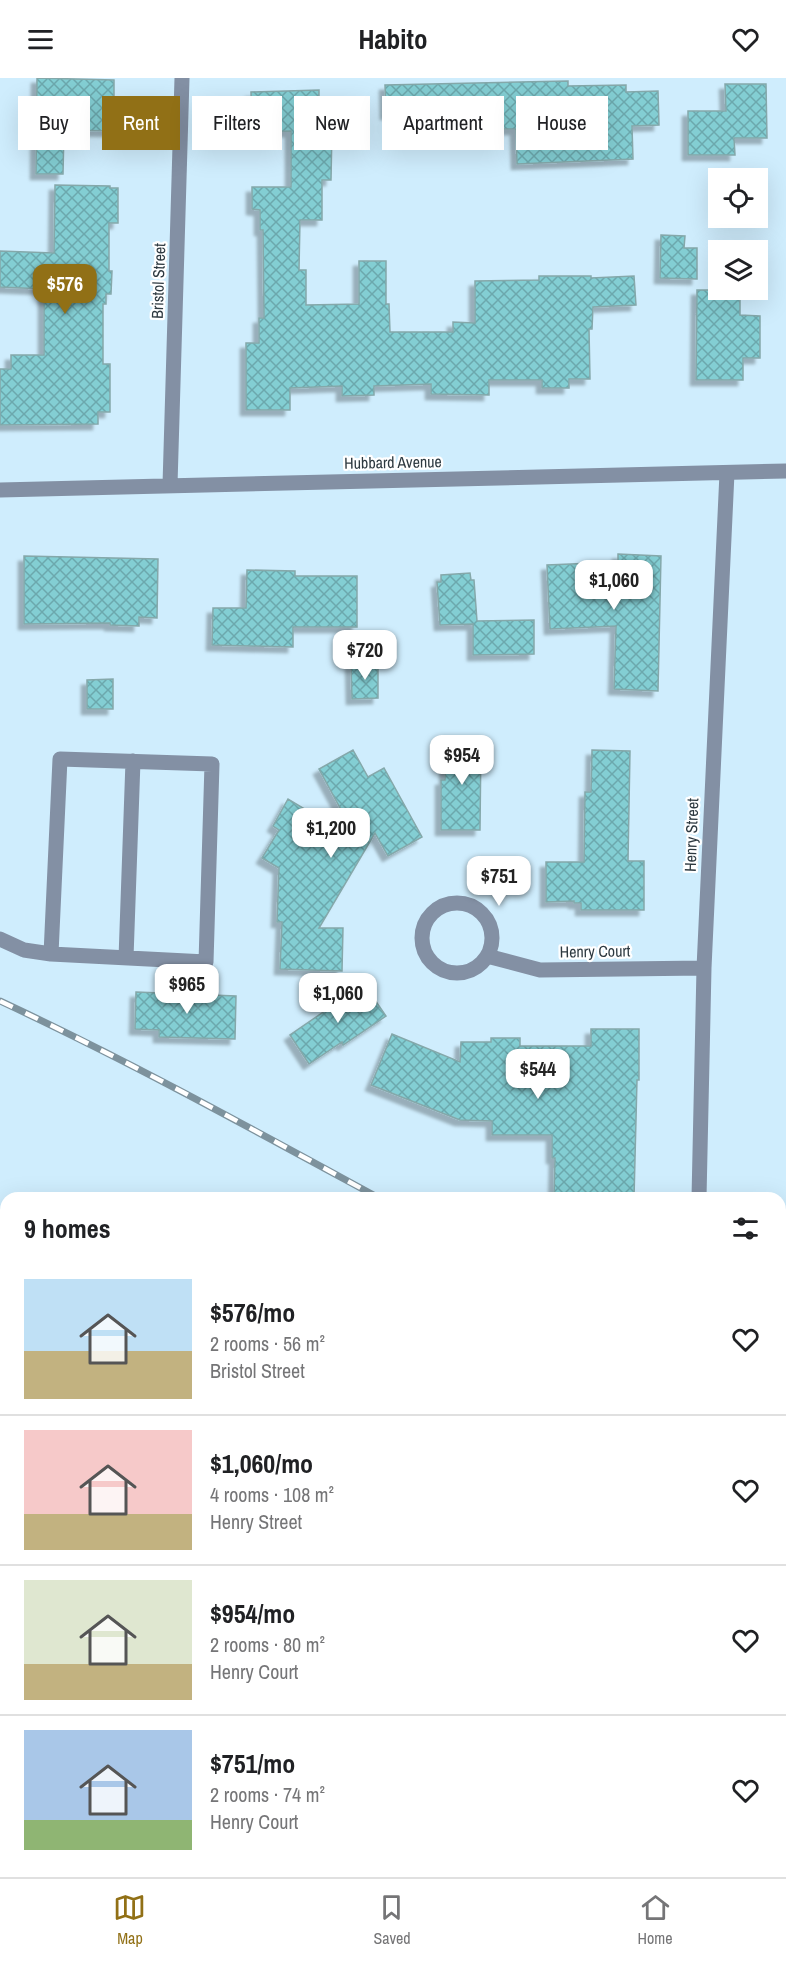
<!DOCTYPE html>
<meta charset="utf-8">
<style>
:root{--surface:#fff;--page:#f6f6f6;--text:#202124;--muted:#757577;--line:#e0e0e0;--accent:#917016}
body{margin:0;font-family:"Archivo Narrow",sans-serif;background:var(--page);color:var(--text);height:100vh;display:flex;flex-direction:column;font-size:22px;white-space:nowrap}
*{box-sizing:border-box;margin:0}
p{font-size:20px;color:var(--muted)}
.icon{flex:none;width:33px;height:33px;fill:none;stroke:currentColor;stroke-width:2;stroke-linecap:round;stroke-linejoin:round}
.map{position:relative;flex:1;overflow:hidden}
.side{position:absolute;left:0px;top:1114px;width:786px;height:686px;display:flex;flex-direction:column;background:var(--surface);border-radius:18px 18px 0 0;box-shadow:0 6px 24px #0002}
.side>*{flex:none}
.banner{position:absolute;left:18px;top:18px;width:750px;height:54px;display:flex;gap:12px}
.controls{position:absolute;left:708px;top:90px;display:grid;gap:12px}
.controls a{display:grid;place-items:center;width:60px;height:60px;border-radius:0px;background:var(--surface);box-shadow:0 6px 24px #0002;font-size:30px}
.price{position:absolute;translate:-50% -51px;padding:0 14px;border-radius:12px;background:#fff;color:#222;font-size:20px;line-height:39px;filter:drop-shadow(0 2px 3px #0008)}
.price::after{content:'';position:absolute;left:50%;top:36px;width:18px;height:14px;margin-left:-9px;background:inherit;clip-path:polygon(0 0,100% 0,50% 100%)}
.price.on{background:var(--accent);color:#fff}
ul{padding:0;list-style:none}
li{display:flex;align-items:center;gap:18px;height:150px;padding:0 24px}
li+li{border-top:2px solid var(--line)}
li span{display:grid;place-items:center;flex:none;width:168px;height:120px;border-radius:0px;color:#555}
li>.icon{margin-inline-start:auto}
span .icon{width:72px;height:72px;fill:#fffc;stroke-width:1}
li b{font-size:26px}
h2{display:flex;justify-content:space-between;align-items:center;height:72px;padding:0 24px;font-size:26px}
.tag{padding:0 21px;border-radius:0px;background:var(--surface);box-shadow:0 6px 24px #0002;font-size:21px;line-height:54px}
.tag.on{background:var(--accent);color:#fff}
header{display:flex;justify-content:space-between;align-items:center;height:78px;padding:0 24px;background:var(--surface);font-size:27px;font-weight:700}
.menu{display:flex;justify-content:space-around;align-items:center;height:84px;border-top:2px solid var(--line);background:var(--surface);font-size:16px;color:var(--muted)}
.menu a{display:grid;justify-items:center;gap:3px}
.menu .on{color:var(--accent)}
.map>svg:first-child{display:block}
.building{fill:url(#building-cross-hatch);stroke:#85a8aa;stroke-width:1.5;filter:url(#shadow)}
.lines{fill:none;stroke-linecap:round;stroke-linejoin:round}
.minor{stroke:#8390a4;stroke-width:15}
.rail-casing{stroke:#7d929d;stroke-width:7}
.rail{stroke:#fff;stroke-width:4.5;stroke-dasharray:14;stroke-linecap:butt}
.labels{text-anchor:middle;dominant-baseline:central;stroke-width:4.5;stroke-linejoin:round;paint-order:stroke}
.street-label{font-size:16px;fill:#2d3940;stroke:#fff}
</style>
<header><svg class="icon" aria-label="menu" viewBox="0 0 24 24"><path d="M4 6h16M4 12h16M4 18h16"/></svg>Habito<svg class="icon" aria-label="heart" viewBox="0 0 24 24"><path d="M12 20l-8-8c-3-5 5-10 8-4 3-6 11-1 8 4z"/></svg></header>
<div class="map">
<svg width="786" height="1799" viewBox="0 0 786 1799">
<defs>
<pattern id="building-cross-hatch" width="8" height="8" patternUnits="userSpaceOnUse" patternTransform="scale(1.5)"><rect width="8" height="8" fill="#83ced3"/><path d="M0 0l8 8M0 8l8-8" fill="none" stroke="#6ca8ad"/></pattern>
<filter id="shadow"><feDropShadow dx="-5.5" dy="5.5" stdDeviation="1.5" flood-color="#0004"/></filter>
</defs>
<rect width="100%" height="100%" fill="#cfedfd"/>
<!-- building -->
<path class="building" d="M 37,0 L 114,2 L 114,21 L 117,21 L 117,53 L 64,52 L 63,96 L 36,96 Z
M 568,3 L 568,8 L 626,7 L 626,14 L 658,13 L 659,47 L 632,48 L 633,81 L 517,86 L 516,51 L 481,51 L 481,43 L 433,43 L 433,35 L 386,36 L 385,7 Z
M 725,6 L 766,6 L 767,60 L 734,60 L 735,77 L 688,77 L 688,33 L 726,33 Z
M 319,12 L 319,23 L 335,22 L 335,52 L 332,52 L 331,102 L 322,102 L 322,142 L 300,142 L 299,192 L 306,192 L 306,227 L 359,226 L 359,183 L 386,183 L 386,226 L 389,226 L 390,254 L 453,254 L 453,244 L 475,245 L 475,203 L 539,202 L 539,198 L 591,198 L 591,200 L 634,198 L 636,227 L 593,229 L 592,251 L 589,251 L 590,301 L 569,301 L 569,310 L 542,310 L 542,302 L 489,302 L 489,317 L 431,316 L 431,306 L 374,308 L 374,317 L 342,318 L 342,308 L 290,310 L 290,332 L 246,332 L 246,265 L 259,265 L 259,240 L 264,240 L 263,152 L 260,152 L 260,132 L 252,131 L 252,109 L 291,109 L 291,53 L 252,54 L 251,14 Z
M 55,107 L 110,108 L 110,110 L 118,110 L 118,145 L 109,145 L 109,193 L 112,193 L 111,216 L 106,216 L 106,226 L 103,226 L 103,286 L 110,286 L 110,334 L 98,334 L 98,346 L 0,347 L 0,291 L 11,291 L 11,277 L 44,277 L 44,211 L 0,209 L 0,173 L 54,175 Z
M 661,157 L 685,158 L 684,170 L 697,170 L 697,201 L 660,200 Z
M 697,212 L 740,212 L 740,237 L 760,238 L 760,280 L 743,280 L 743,302 L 696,302 Z
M 618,476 L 661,478 L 658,613 L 614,611 L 616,548 L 550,551 L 547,487 L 618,484 Z
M 24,478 L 158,481 L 157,540 L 139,539 L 139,548 L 110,547 L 110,545 L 24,546 Z
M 247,492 L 295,493 L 295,498 L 357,498 L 357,549 L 293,549 L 293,569 L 212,567 L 213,530 L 246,530 Z
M 470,495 L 471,502 L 474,502 L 477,543 L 534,542 L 534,576 L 473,577 L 473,546 L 440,547 L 437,504 L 441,504 L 441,497 Z
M 351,586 L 378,586 L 378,620 L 352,621 Z
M 113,601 L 113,631 L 87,631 L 87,602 Z
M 446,662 L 481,663 L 480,752 L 441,752 L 441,702 L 445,702 Z
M 353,672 L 368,699 L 384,690 L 422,759 L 388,778 L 375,755 L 319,850 L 343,850 L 342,893 L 280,891 L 282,844 L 277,844 L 279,790 L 262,780 L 279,752 L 273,748 L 288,721 L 358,763 L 319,691 Z
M 592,672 L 630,673 L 628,783 L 644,783 L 644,832 L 581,832 L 581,825 L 574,825 L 574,823 L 546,824 L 546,784 L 584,784 L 585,714 L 591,714 Z
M 364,906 L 386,938 L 343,967 L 342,964 L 309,986 L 290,957 Z
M 136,914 L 236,918 L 235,961 L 159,959 L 159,952 L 135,951 Z
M 591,951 L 639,951 L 639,1002 L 637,1002 L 634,1120 L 554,1120 L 555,1080 L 552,1080 L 552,1057 L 492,1057 L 492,1043 L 460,1042 L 371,1007 L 392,956 L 460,984 L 461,964 L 491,964 L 491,960 L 520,960 L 520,968 L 591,968 Z"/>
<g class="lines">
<!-- minor -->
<path class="minor" d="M 170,407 L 182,0
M 0,412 L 786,393
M422 860a35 35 0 1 1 70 0a35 35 0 1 1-70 0Z
M 0,861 L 24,872 L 51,876 L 206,884 L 212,686 L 60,681 L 51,876
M 487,878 L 540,892 L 704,890
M 126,880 L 133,683
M 699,1120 L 704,890 L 727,395
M 780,1318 L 786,1318
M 0,1339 L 6,1339
M 780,1744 L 786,1747
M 376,1799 L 379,1794"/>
<!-- rail casing -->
<g class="rail-casing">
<path id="rail" d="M 0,923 C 129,983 254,1052 379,1120
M 780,1357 L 786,1361"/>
</g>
<!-- rail -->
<use href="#rail" class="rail"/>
</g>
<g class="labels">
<!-- street labels -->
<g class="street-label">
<text transform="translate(158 203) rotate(-88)">Bristol Street</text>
<text transform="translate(393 384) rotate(-1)">Hubbard Avenue</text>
<text transform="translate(691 757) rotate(-88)">Henry Street</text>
<text transform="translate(595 873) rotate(-1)">Henry Court</text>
</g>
</g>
</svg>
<div class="controls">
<a><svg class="icon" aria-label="locate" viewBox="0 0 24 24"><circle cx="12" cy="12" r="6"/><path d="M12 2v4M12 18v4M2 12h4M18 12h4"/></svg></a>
<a><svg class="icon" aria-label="layers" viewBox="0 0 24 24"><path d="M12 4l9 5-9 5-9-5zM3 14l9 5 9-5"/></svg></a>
</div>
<b class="price on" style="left:65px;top:237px">$576</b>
<b class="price" style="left:614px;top:533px">$1,060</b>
<b class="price" style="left:365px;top:603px">$720</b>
<b class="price" style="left:462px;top:708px">$954</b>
<b class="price" style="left:331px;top:781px">$1,200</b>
<b class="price" style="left:499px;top:829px">$751</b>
<b class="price" style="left:187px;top:937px">$965</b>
<b class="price" style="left:338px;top:946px">$1,060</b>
<b class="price" style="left:538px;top:1022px">$544</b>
<div class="banner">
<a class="tag">Buy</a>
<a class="tag on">Rent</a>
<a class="tag">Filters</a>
<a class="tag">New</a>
<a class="tag">Apartment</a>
<a class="tag">House</a>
</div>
<section class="side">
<h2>9 homes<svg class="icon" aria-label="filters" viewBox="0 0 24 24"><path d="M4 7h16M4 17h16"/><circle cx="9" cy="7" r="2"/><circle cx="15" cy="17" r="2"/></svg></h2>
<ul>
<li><span style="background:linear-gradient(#bfe0f5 60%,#c2b280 0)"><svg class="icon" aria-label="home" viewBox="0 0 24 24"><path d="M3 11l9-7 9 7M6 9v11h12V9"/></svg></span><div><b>$576/mo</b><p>2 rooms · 56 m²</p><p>Bristol Street</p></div><svg class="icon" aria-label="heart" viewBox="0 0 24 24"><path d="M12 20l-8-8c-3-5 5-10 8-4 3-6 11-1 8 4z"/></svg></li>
<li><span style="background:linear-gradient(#f6c9c9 70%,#c2b280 0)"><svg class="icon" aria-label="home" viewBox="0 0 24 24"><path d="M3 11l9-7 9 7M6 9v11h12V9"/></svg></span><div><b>$1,060/mo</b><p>4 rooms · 108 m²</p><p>Henry Street</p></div><svg class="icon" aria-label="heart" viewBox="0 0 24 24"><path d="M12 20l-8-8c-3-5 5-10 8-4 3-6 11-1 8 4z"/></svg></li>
<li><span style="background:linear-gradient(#dfe7d0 70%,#c2b280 0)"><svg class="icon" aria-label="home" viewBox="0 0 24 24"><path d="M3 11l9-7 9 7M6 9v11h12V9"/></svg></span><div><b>$954/mo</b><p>2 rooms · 80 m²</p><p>Henry Court</p></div><svg class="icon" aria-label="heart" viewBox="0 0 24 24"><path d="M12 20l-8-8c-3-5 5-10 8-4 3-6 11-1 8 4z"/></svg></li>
<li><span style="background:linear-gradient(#a9c7e8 75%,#8fb573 0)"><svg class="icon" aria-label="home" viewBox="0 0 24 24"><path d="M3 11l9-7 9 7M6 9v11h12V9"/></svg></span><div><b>$751/mo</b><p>2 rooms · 74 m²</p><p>Henry Court</p></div><svg class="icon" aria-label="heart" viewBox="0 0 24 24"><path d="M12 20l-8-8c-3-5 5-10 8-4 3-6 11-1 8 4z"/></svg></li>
</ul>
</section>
</div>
<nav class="menu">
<a class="on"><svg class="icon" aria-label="map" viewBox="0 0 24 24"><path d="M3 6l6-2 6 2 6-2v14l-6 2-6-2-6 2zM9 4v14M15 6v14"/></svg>Map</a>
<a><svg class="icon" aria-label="saved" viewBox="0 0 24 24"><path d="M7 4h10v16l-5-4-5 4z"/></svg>Saved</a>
<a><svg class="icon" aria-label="home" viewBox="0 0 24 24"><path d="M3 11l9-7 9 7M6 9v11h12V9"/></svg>Home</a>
</nav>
